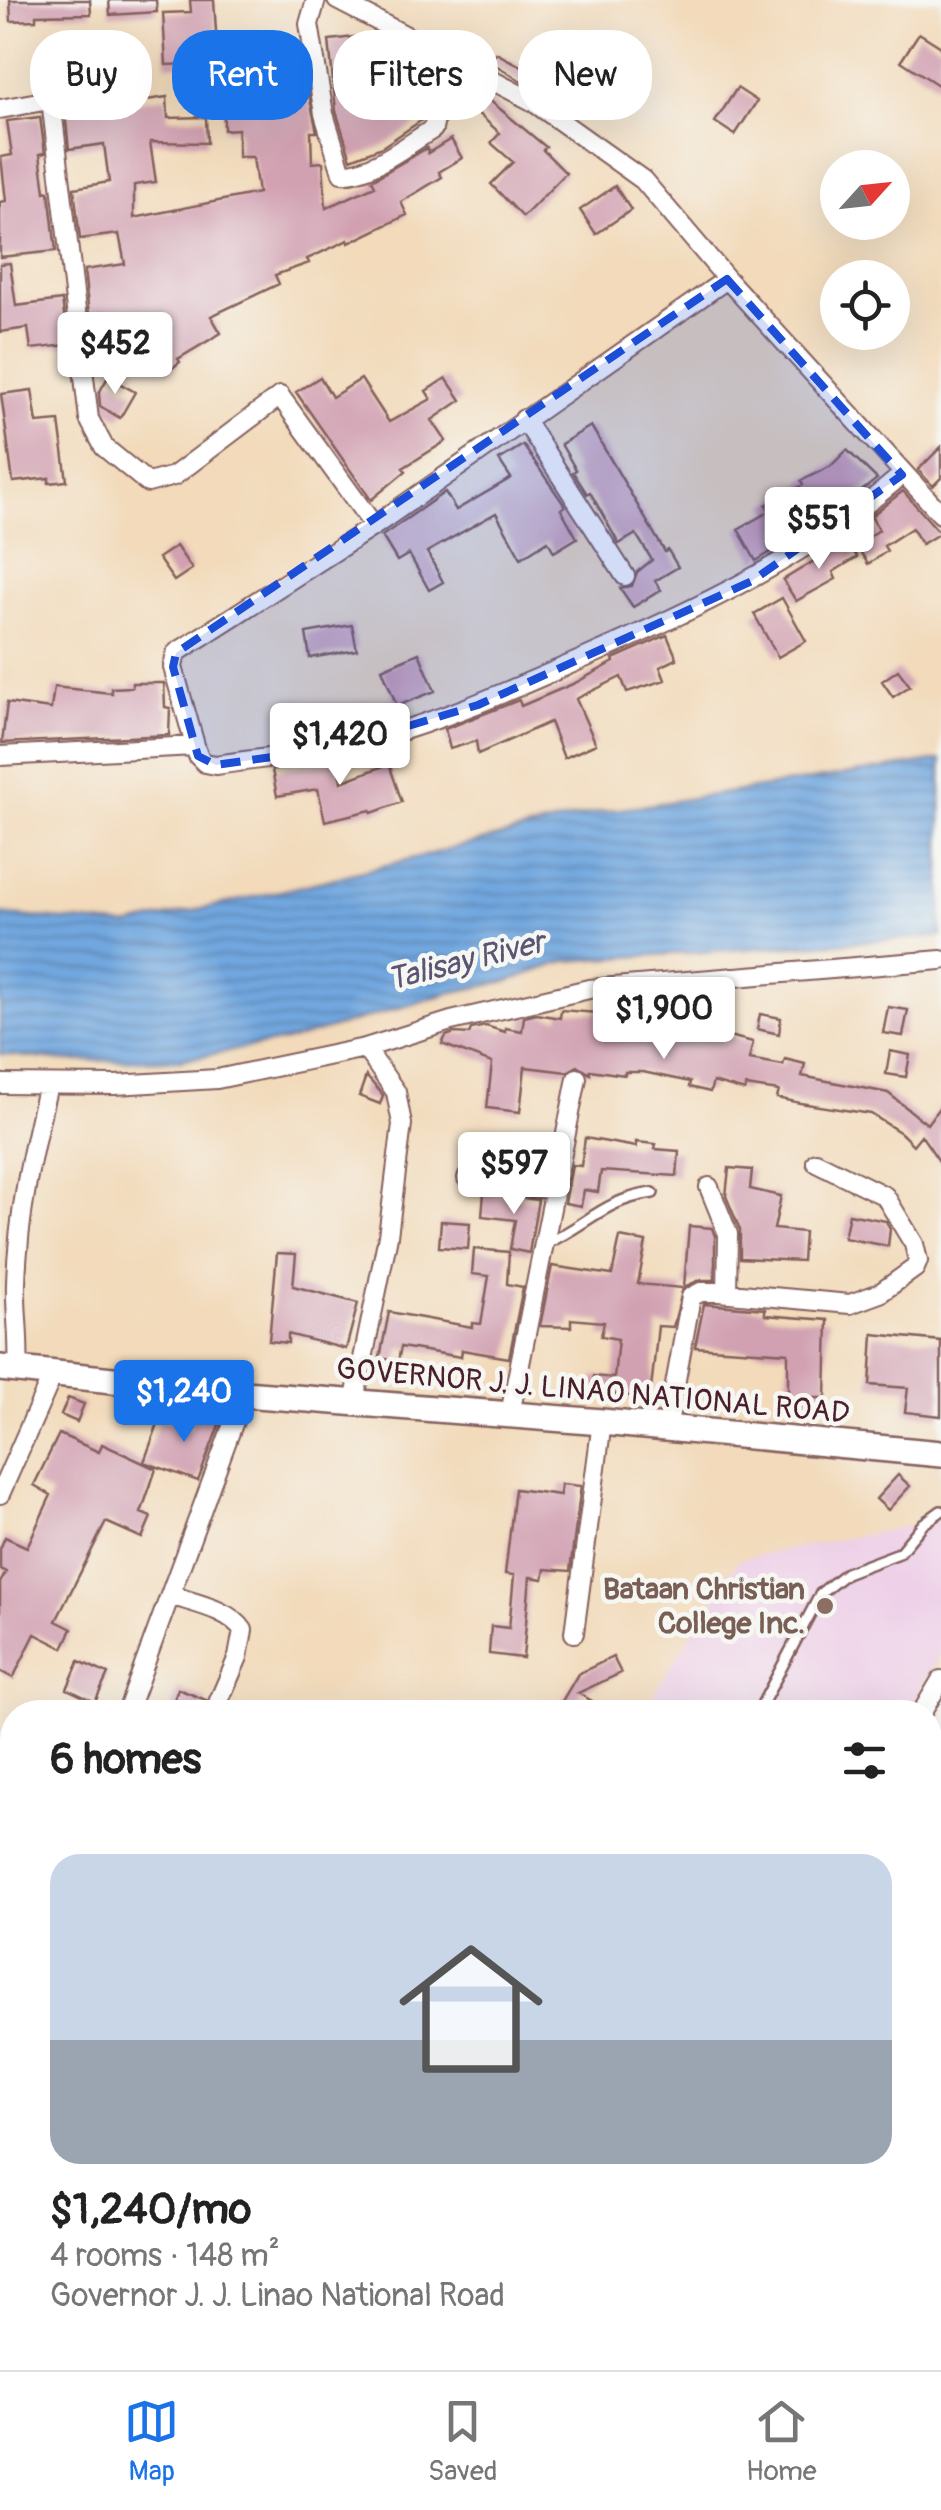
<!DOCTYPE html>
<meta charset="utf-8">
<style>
:root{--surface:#fff;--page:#f6f6f6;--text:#222;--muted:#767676;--line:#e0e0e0;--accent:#1a73e8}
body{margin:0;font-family:Pangolin,sans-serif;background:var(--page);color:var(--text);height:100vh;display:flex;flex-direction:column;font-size:38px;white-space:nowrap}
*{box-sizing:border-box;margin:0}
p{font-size:32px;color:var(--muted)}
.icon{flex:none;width:55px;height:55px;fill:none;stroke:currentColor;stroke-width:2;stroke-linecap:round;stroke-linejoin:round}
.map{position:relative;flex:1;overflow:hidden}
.details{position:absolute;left:0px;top:1700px;width:942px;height:670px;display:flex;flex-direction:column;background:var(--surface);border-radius:40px 40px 0 0;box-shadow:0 10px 40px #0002}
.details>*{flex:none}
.guide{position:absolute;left:30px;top:30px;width:882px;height:90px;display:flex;gap:20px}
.needle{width:65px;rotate:63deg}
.controls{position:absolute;left:820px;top:150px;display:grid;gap:20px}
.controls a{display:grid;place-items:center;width:90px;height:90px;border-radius:50%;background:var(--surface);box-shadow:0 10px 40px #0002;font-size:50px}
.price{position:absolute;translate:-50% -85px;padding:0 22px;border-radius:10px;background:#fff;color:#222;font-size:32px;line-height:65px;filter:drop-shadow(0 2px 5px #0008)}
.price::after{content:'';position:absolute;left:50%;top:60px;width:30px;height:22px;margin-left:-15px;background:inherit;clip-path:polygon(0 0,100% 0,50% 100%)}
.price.selected{background:var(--accent);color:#fff}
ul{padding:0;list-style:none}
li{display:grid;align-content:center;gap:20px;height:530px;padding:0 50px}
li+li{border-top:2px solid var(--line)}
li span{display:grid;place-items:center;height:310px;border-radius:30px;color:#555}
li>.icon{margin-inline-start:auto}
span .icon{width:180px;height:180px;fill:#fffc;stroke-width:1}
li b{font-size:42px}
h2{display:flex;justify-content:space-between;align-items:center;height:120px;padding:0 50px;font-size:42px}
.pill{padding:0 35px;border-radius:40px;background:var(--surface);box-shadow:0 10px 40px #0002;font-size:35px;line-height:90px}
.pill.selected{background:var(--accent);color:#fff}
.tab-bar{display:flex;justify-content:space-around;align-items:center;height:140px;border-top:2px solid var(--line);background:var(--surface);font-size:28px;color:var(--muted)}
.tab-bar a{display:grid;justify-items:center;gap:5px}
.tab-bar .selected{color:var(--accent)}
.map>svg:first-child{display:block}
.built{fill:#eed0e8}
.water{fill:url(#water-rules);stroke:#5e6385;stroke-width:2.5}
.building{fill:#d1a0b1}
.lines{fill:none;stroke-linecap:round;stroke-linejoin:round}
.service-casing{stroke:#85605d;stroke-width:14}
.minor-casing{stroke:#85605d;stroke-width:22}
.secondary-casing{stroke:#85605d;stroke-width:30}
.service{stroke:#fff;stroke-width:9}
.minor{stroke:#fff;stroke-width:18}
.secondary{stroke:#fff;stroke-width:25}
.marked{fill:#1d4ed8;fill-opacity:0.2;stroke:#1d4ed8;stroke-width:8;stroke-dasharray:20 12;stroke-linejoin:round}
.education-dot{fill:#8d6e63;stroke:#f6f6f2;stroke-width:4}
.labels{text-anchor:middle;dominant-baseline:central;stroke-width:9;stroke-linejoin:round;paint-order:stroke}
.street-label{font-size:30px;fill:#4a1f2b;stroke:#f6f6f2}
.education-label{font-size:30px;font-weight:bold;fill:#785e54;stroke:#f6f6f2;text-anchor:end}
.water-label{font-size:32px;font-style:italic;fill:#5a5573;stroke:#f6f6f2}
</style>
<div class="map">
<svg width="941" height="2370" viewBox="0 0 941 2370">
<defs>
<pattern id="water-rules" width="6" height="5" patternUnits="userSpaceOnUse" patternTransform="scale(2.5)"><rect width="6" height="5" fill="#71a7df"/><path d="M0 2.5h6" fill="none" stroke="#5f87b5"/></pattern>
</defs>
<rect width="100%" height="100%" fill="#f6f6f2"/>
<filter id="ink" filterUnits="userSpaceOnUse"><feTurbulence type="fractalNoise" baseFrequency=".01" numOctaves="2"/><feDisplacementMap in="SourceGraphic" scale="20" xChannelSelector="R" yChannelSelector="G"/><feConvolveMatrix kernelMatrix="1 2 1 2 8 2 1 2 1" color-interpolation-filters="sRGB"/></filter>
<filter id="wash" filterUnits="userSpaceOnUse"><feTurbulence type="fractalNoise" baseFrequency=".0048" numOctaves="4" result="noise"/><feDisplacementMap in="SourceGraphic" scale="40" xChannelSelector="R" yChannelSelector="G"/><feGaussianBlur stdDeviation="2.25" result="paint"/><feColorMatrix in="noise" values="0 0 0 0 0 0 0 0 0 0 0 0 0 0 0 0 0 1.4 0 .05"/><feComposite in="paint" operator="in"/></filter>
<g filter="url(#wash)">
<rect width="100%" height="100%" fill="#f2daba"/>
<!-- built -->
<path class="built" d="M 941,1520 L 941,1652 L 909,1712 L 642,1712 L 739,1559 Z"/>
<!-- water -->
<path class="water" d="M 941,760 L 941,936 L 565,961 L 506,982 L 452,992 L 296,1039 L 180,1060 L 66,1061 L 0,1054 L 0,914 L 126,926 L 303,886 L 590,814 Z"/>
<g id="blocks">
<!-- building -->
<path class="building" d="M 10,0 L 90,0 L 91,14 L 36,15 L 36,20 L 11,21 Z
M 109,0 L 156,0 L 157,12 L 110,15 Z
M 190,0 L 214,0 L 217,47 L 266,44 L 267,59 L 301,61 L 302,86 L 307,85 L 317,132 L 311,132 L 312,163 L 323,162 L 326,208 L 375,186 L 372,180 L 427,148 L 428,153 L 451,139 L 462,158 L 439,172 L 442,177 L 401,202 L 407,215 L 349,243 L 348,240 L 307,259 L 309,263 L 275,275 L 279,284 L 211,316 L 221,333 L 178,359 L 180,362 L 167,372 L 155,355 L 150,359 L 146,353 L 100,360 L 97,341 L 92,341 L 84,270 L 125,264 L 119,234 L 80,239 L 74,188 L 109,182 L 104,144 L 69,149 L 65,112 L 167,97 L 168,118 L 206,117 L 207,143 L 150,142 L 156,182 L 134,185 L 134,218 L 258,193 L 253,157 L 238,157 L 238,129 L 224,130 L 223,73 L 219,73 L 219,63 L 166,65 L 163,13 L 191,12 Z
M 919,33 L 941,47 L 941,87 L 901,61 Z
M 355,37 L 357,56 L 396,46 L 406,81 L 416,82 L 422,120 L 382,147 L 351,159 L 336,111 L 329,40 Z
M 496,53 L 569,92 L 560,106 L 491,62 Z
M 447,71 L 455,75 L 464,100 L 445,102 L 440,74 Z
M 737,88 L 757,101 L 735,135 L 715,122 Z
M 488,99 L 546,147 L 543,150 L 566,173 L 523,217 L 491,184 L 513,162 L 491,143 L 500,133 L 476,112 Z
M 40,117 L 45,153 L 40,154 L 45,192 L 49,191 L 56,251 L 0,257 L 0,202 L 6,201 L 1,157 L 12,155 L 7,121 Z
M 615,186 L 631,210 L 596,234 L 580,210 Z
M 10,263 L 16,306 L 62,300 L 68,345 L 31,349 L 28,328 L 0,332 L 0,264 Z
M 108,377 L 135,392 L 120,418 L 100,406 L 99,393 Z
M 320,377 L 332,397 L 361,379 L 389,422 L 431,399 L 426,391 L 446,378 L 461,400 L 432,420 L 446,441 L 403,468 L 406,471 L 371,500 L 296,392 Z
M 32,390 L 37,423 L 59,421 L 67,481 L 49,483 L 49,478 L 13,482 L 1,394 Z
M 591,426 L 665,552 L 668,550 L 678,567 L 655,581 L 661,590 L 633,607 L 620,588 L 632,586 L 637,572 L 652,560 L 636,534 L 619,544 L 590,492 L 587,494 L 573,472 L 576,470 L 561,444 Z
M 523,445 L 565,506 L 561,509 L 577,538 L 554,552 L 548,541 L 521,558 L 496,513 L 427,552 L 443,582 L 429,590 L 409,554 L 397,561 L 382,536 L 445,492 L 456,510 L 511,478 L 499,460 Z
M 941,447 L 941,478 L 933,486 L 918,470 Z
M 847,450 L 877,479 L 850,500 L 828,512 L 830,515 L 820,522 L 756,561 L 738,529 L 770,511 L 766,505 L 803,485 L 801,481 L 831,466 Z
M 903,491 L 940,533 L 922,544 L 912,528 L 884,546 L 887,551 L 868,564 L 856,545 L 879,530 L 871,516 Z
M 847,541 L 857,557 L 833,572 L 836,579 L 796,601 L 783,580 Z
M 176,546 L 192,569 L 174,581 L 158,558 Z
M 782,598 L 806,641 L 778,657 L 754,614 Z
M 352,625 L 357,650 L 310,658 L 306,633 Z
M 667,635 L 677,659 L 660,667 L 665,680 L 627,692 L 621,677 L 576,699 L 596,744 L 564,758 L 550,722 L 478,754 L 476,741 L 450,749 L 445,729 L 519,700 L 521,706 L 575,683 L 614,662 L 613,659 Z
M 419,653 L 435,691 L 397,706 L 382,669 Z
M 898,670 L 910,686 L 893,697 L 882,681 Z
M 132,683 L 164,683 L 165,707 L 170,708 L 169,735 L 2,743 L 7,703 L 51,709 L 54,687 L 112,693 L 111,688 L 132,687 Z
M 337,760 L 341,782 L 389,764 L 402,802 L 372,813 L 371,810 L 325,821 L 318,789 L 277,796 L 272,770 Z
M 626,998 L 625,1006 L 690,1020 L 687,1031 L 728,1041 L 729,1036 L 753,1042 L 749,1059 L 783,1065 L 785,1059 L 805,1064 L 802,1076 L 888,1093 L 927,1124 L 941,1105 L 941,1164 L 921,1135 L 913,1145 L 901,1133 L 871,1114 L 800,1103 L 777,1098 L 779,1091 L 746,1086 L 745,1091 L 713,1082 L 710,1092 L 689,1087 L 690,1082 L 643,1072 L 625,1072 L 625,1075 L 590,1070 L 590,1074 L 578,1066 L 567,1072 L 525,1067 L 520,1112 L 487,1108 L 492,1063 L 442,1044 L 446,1036 L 454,1033 L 469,1034 L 471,1029 L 486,1026 L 505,1032 L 505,1028 L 522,1031 L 524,1017 L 537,1014 L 560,1018 L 561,1010 L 597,1013 L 599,1006 L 609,1008 L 610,1000 Z
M 888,1007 L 908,1010 L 903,1036 L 883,1033 Z
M 760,1014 L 781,1018 L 779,1034 L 757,1029 Z
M 890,1051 L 910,1055 L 906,1077 L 886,1074 Z
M 366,1076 L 383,1095 L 380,1104 L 359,1096 Z
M 585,1138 L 636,1147 L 636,1142 L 656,1144 L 655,1149 L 679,1151 L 677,1176 L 601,1171 L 598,1192 L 584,1190 L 581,1206 L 565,1203 L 572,1165 L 581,1166 Z
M 729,1168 L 752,1170 L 750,1189 L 781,1196 L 774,1229 L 804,1232 L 802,1261 L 740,1258 L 740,1230 L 726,1196 Z
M 484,1193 L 538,1200 L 529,1253 L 510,1249 L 515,1220 L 482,1216 Z
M 849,1214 L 886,1221 L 890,1229 L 888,1246 L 844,1238 Z
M 441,1221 L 470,1223 L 468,1249 L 439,1247 Z
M 689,1226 L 712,1228 L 715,1236 L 715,1280 L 700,1280 L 684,1287 Z
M 620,1237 L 646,1242 L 638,1284 L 683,1288 L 673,1327 L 658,1326 L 650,1398 L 591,1392 L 594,1376 L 614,1378 L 618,1339 L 601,1336 L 604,1322 L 571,1319 L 571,1327 L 540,1326 L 552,1266 L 612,1275 Z
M 474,1249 L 509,1252 L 507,1284 L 523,1287 L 509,1358 L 462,1350 L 461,1357 L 401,1347 L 398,1361 L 380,1358 L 389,1312 L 472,1327 L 472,1323 L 481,1324 L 489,1276 L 472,1274 Z
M 277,1253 L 296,1254 L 293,1286 L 358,1303 L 346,1349 L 288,1334 L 288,1343 L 269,1341 Z
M 704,1304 L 765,1309 L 765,1315 L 828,1320 L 826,1398 L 788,1398 L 788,1353 L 695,1347 Z
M 873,1334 L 941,1341 L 941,1416 L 905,1412 L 908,1388 L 870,1385 Z
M 68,1398 L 84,1404 L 77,1422 L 61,1415 Z
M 197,1408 L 222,1417 L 198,1481 L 144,1462 L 160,1418 L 189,1429 Z
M 59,1434 L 99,1452 L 102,1444 L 156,1469 L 141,1513 L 151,1517 L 142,1538 L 106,1522 L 56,1621 L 72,1629 L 63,1648 L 35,1634 L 13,1678 L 0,1671 L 0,1583 L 6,1572 L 0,1569 L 0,1549 L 5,1537 L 27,1547 L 51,1495 L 34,1485 Z
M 898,1475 L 910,1486 L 888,1510 L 876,1499 Z
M 561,1484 L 581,1486 L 570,1571 L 545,1569 L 543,1579 L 530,1577 L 523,1658 L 489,1654 L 491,1626 L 509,1628 L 514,1575 L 505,1574 L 515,1489 L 560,1495 Z
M 613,1657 L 621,1673 L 578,1693 L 612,1712 L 580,1712 L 562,1701 L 578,1674 Z
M 79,1661 L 108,1674 L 95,1702 L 67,1689 Z
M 178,1689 L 206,1700 L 202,1712 L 181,1712 L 171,1708 Z"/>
</g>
</g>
<g filter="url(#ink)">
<use href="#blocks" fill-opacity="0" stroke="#85605d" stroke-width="2.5"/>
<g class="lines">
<!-- service casing -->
<g class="service-casing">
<path id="service" d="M 547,1243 C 589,1224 603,1200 653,1193
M 758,1712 L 821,1593 L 846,1573 L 899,1553 L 923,1524 L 941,1511"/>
</g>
<!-- minor casing -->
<g class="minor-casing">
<path id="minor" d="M 316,0 L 309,24 L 324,114 L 342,173 C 368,176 410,143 433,129 L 435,120 L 422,44
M 337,0 L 532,101 L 643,180 L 727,279 L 941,514
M 51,100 L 89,419 L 104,447 L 148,483 L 174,476 L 280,396 L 374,526
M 0,109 L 131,85
M 727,279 L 374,526 L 176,653 L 173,667 L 198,756 L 205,763 L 216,765 C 271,757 327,752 381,737 C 452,717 519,686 587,657 C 704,605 803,560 902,475
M 524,419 L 625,576
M 0,756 L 195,746
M 0,1084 L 115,1085 L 217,1079 L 365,1048 L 451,1021 L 589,989 L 941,960
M 467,1178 L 555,1190
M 709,1187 L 728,1234 L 727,1293
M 18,1368 C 20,1339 15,1312 16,1283 C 18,1215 32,1150 48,1085
M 354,1403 L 388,1236 L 402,1124 L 396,1092 L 365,1048
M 510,1414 L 577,1078
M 667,1429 L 691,1297 L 701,1292 L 719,1292 L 850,1304 L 880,1293 L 915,1268 L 918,1261 L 914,1244 L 885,1196 L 816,1162
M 0,1494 L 54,1372
M 170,1595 C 193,1603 229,1609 243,1630 L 238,1657 L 214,1712
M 574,1633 L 602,1422
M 127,1712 L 244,1394
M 922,1712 L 941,1680
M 930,1743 L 941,1749
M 930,1914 L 941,1920
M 930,2075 L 941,2081
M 930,2157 L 941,2162"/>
</g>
<!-- secondary casing -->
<g class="secondary-casing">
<path id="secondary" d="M 0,1368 L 244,1394 L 602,1422 L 941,1454"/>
</g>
<!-- service -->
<use href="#service" class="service"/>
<!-- minor -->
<use href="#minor" class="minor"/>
<!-- secondary -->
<use href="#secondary" class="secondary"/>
</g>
</g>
<!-- marked area -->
<path class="marked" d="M 727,279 L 902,475 L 752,581 L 478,705 L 335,748 L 216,765 L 198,756 L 173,667 L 176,653 Z"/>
<!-- markers -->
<circle class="education-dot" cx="825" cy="1606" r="10"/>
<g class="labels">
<!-- street labels -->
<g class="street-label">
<text transform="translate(593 1391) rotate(5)">GOVERNOR J. J. LINAO NATIONAL ROAD</text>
</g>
<!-- education labels -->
<g class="education-label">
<text x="805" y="1589">Bataan Christian<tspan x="805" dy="34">College Inc.</tspan></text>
</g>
<!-- water labels -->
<g class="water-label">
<text transform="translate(466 961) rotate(-14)">Talisay River</text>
</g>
</g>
</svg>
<div class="controls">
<a><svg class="needle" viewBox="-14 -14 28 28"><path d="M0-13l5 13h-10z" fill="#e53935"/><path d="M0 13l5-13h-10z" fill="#767676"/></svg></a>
<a><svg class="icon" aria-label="locate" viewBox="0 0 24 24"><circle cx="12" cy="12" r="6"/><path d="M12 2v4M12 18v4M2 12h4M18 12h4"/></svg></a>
</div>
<b class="price" style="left:115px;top:397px">$452</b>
<b class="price" style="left:819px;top:572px">$551</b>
<b class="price" style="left:340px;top:788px">$1,420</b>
<b class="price" style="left:664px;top:1062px">$1,900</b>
<b class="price" style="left:514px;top:1217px">$597</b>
<b class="price selected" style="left:184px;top:1445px">$1,240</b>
<div class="guide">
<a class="pill">Buy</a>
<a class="pill selected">Rent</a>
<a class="pill">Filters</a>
<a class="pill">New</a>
</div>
<section class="details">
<h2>6 homes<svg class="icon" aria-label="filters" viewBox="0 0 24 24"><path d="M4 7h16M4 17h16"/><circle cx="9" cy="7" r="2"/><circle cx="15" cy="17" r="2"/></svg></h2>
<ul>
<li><span style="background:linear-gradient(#c9d6e8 60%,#9aa5b1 0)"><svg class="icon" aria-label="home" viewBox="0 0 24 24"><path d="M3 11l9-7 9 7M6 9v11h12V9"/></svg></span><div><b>$1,240/mo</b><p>4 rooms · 148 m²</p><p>Governor J. J. Linao National Road</p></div></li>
</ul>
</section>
</div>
<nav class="tab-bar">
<a class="selected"><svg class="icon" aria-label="map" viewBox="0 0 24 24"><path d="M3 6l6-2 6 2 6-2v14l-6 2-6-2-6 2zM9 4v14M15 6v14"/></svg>Map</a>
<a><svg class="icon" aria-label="saved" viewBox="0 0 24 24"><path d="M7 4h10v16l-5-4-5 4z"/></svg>Saved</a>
<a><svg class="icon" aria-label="home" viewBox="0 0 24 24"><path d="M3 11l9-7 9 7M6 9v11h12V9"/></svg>Home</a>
</nav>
